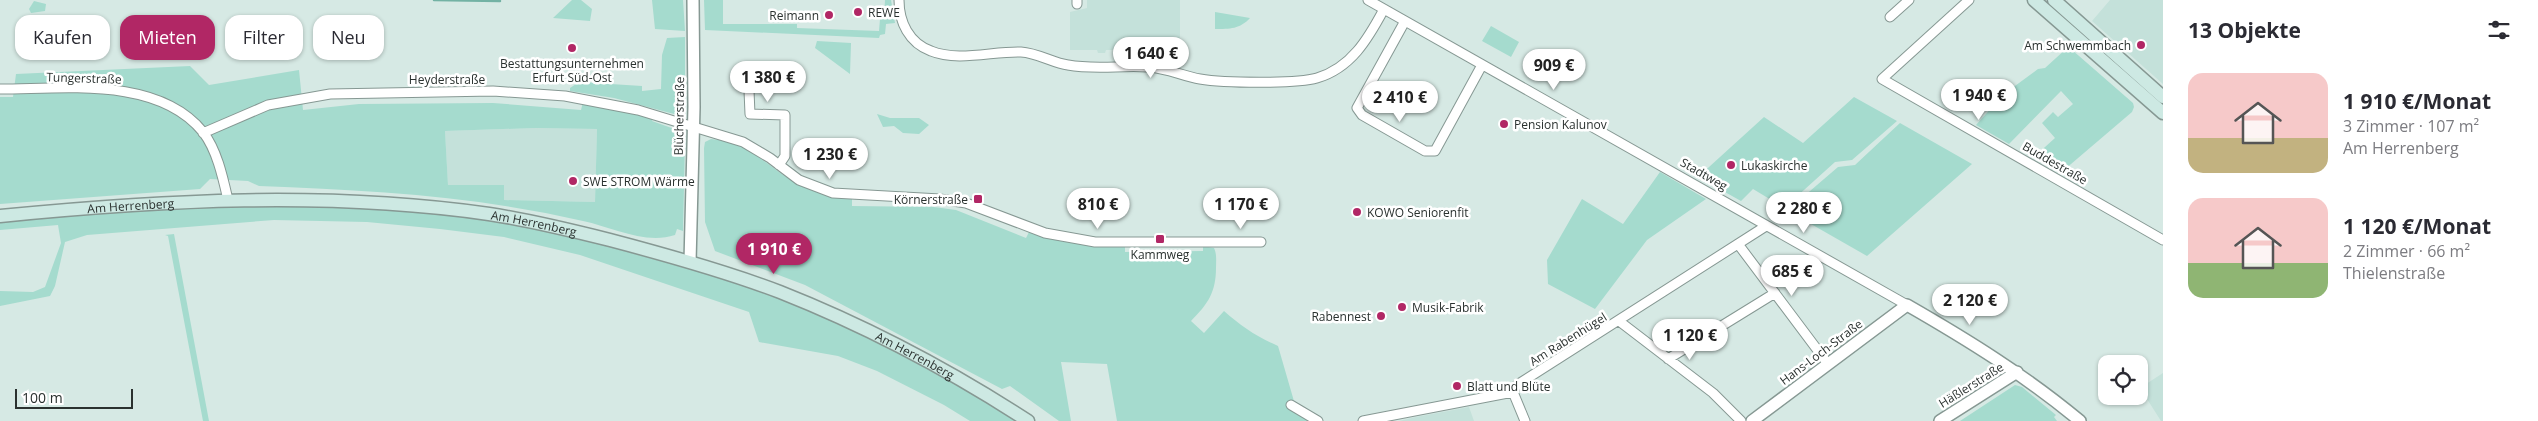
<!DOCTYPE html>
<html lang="de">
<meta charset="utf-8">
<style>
:root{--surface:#fff;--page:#f7f7f7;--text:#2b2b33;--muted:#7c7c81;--accent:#b12765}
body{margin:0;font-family:"Open Sans",sans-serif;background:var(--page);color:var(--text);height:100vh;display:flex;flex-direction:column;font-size:19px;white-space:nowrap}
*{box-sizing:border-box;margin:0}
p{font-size:16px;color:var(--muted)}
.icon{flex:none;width:28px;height:28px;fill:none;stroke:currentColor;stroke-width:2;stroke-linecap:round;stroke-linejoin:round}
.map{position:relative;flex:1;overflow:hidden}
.drawer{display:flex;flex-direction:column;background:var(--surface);width:375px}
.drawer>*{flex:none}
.hud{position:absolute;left:15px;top:15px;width:475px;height:45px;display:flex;gap:10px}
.controls{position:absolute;left:2098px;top:355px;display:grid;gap:10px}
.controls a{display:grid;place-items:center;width:50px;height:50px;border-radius:10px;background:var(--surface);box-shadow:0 1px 4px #0004;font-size:25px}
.scale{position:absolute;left:15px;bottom:12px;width:118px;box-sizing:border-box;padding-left:5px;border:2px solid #2a312f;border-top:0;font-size:14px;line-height:18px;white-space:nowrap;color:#2a312f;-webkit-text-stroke:4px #fff;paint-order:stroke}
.price{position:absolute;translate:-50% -42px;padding:0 11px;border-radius:18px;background:#fff;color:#222;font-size:16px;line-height:32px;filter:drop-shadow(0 1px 2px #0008)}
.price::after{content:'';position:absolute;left:50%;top:30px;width:15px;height:11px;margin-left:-8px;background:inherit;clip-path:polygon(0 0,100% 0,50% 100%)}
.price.on{background:var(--accent);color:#fff}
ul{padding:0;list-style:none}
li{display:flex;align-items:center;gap:15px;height:125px;padding:0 25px}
li span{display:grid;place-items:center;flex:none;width:140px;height:100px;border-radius:15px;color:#555}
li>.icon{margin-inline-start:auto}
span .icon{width:60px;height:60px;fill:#fffc;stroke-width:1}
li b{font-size:21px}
h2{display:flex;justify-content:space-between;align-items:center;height:60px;padding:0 25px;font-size:21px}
.pill{padding:0 18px;border-radius:15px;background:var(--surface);box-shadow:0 1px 4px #0004;font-size:18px;line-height:45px}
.pill.on{background:var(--accent);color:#fff}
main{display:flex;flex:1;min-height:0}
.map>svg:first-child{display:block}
.built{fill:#c4e1da}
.green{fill:#a5dbce;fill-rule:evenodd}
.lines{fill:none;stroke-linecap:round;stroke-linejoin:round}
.stream{stroke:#73b2a4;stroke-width:2.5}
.minor-casing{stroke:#869893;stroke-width:11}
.tertiary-casing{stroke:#869893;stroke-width:14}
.secondary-casing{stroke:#869893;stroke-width:15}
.minor{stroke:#fff;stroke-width:9}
.tertiary{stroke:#fff;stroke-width:11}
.secondary{stroke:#cde9e3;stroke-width:12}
.poi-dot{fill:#b12765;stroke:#fff;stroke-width:2}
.labels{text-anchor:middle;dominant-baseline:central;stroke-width:5;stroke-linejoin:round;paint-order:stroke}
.poi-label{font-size:12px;fill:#2a312f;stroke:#fff;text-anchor:start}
.street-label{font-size:12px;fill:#2a312f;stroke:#fff}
</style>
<main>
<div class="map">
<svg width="2163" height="421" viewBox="0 0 2163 421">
<rect width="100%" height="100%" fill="#d6e9e4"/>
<!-- built -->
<path class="built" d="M 1087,0 L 1180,0 L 1180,50 L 1142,50 L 1142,52 L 1134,52 L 1133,50 L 1106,50 L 1105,53 L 1098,53 L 1097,50 L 1070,50 L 1070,12 L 1087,8 Z
M 2110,0 L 2163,0 L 2163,84 L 2092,21 Z
M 536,128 L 597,129 L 595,202 L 504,200 L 503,185 L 448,185 L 445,131 Z
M 2163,373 L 2163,421 L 2161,421 L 2140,388 Z
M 1469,407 L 1474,421 L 1399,421 L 1416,417 Z"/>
<!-- green -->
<path class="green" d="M 572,0 L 581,0 L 592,9 L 590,21 L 553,18 Z
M 652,0 L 683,0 L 685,31 L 655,29 Z
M 704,0 L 723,0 L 723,24 L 797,24 L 797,28 L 879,31 L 880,19 L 884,18 L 885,0 L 891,0 L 895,23 L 886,24 L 885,34 L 880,35 L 879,38 L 705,30 Z
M 34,1 L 46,4 L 45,11 L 31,13 L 29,9 Z
M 1215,12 L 1250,18 C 1240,29 1230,29 1215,29 Z
M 1491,26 L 1519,42 L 1511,57 L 1482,41 Z
M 685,37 L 685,99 L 683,99 L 683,107 L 679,113 L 674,114 L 614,98 L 570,91 L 570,88 L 579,82 L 642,86 L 642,91 L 661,89 L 662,55 L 667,38 Z
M 817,41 L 851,43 L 850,74 L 815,48 Z
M 2067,48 L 2071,49 L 2133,103 L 2134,107 L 2132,112 L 2064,170 L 2035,156 L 2055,138 L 2042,123 L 2053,112 L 2058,117 L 2073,104 L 2061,91 L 2009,144 L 1976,125 L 2004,94 L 2038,69 L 2045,68 Z
M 190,66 L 209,85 L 299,70 L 303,110 L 359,104 L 493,103 L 581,110 L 583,102 L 653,118 L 652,121 L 680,131 L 685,143 L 683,231 L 677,229 L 675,235 C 645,245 612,227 583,221 C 476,196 368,190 259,186 L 248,181 L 210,179 L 200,189 L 0,204 L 0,97 L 13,97 L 16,74 ZM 536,128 L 597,129 L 595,202 L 504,200 L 504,185 L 448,185 L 445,131 Z
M 1854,97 L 1897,121 L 1852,160 L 1835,162 L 1794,199 L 1786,209 L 1753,189 L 1741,201 L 1698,177 L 1764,117 L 1803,143 Z
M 877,114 L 890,118 L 919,118 L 929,125 L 919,134 L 903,133 L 894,126 L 883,127 Z
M 1900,123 L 1972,164 L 1867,256 L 1790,212 L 1796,203 L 1838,167 L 1855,165 Z
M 711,139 C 755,143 771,173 807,188 C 821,195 837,197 852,199 L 852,206 L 934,207 L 956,210 L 1026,238 L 1029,232 L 1066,242 L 1125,246 L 1125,252 L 1203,251 L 1203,246 L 1214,248 C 1217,254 1216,261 1216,268 C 1216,292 1208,304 1191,321 L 1204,333 L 1224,311 C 1241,326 1257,337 1278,346 L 1298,415 L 1309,421 L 1117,421 L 1107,364 L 1061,362 L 1071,421 L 1059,421 L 1010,386 L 1002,389 L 805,285 L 715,251 L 705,222 L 704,148 L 705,142 Z
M 1660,172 L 1706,199 L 1647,240 L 1595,309 L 1548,284 L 1547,260 L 1582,199 L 1623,224 Z
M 190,206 C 289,206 389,205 487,219 C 535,226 582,239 628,252 C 683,267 738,282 791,302 C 872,334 946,378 1021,421 L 970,421 L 944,405 L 877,371 L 838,356 L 759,342 L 749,312 L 580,255 L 504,237 L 440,229 L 367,222 L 274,220 L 87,235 L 65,242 L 55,286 L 50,296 L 0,306 L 0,291 L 33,292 L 45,287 L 61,243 L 58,225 L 0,230 L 0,221 Z
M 174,234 L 209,421 L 203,421 L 168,236 L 165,235 Z
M 2015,385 L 2022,387 L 2056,415 L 2054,417 L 2057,421 L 1960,421 Z"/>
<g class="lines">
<!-- stream -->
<path class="stream" d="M 434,0 L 500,1"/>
<!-- minor casing -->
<g class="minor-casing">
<path id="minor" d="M 899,0 C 899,22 909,43 931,51 C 958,62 993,51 1021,52 C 1038,53 1053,63 1068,65 C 1095,70 1122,65 1148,67 C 1166,68 1183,76 1200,79 C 1223,83 1296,84 1317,78 C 1351,68 1368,39 1384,9
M 1077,0 L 1077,4
M 1368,0 L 1907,305
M 1969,0 L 1882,79 L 2163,240
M 1890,17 L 1909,0
M 1405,21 L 1357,108 L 1362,115 L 1425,151 L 1435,151 L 1482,65
M 748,67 L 750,114 L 785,115 L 785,156 L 779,165
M 0,89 C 63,89 158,76 203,132 C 217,150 223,178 228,200
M 203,133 L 268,105 L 330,94 L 493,91 L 565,96 L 638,110 L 743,142 L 770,158 L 799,180 L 833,193 L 940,199 L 966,203 L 1045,233 L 1095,242 L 1261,242
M 1738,244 L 1828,364
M 1619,321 L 1713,393 L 1741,421
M 1668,359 L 1775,293
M 1513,392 L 1525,421
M 1291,405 L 1318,421
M 1363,421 L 1513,392 L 1517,385 L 1766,226"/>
</g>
<!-- tertiary casing -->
<g class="tertiary-casing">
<path id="tertiary" d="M 690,262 L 694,107 L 693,0
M 1752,421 L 1907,305 C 1968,340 2026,376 2080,421
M 1940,421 L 2017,372"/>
</g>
<!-- secondary casing -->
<g class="secondary-casing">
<g id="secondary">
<path d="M 2034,0 L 2163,113"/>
<path d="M 2054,0 L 2163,97"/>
<path id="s1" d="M 0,216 C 163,200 326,191 489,214 C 530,220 570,230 610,240 C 667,255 725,271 780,292 C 866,326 951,371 1028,421"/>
</g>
</g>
<!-- minor -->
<use href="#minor" class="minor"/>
<!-- tertiary -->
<use href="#tertiary" class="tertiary"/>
<!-- secondary -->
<use href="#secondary" class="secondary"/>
</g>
<!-- markers -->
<g class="poi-dot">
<circle cx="858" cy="12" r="5"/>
<circle cx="829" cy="15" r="5"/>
<circle cx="2141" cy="45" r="5"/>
<circle cx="572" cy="48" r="5"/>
<circle cx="1504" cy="124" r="5"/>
<circle cx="1731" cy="165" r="5"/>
<circle cx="573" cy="181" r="5"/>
<rect x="973" y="194" width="10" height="10" rx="2.5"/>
<circle cx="1357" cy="212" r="5"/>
<rect x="1155" y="234" width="10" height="10" rx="2.5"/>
<circle cx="1402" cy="307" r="5"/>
<circle cx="1381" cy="316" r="5"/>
<circle cx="1457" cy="386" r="5"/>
</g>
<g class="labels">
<!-- poi labels -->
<g class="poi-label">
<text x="868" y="12">REWE</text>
<text x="819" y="15" text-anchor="end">Reimann</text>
<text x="2131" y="45" text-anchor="end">Am Schwemmbach</text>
<text x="572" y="63" text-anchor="middle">Bestattungsunternehmen<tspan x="572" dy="14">Erfurt Süd-Ost</tspan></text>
<text x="1514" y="124">Pension Kalunov</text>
<text x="1741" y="165">Lukaskirche</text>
<text x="583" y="181">SWE STROM Wärme</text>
<text x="968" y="199" text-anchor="end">Körnerstraße</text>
<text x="1367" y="212">KOWO Seniorenfit</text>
<text x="1160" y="254" text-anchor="middle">Kammweg</text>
<text x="1412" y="307">Musik-Fabrik</text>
<text x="1371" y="316" text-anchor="end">Rabennest</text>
<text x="1467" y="386">Blatt und Blüte</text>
</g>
<!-- street labels -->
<g class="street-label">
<text transform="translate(84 78) rotate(2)">Tungerstraße</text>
<text x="447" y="79">Heyderstraße</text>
<text transform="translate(679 116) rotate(-89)">Blücherstraße</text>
<text transform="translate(2055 163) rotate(30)">Buddestraße</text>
<text transform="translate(1704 174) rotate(30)">Stadtweg</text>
<text stroke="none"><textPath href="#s1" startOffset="131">Am Herrenberg</textPath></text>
<text stroke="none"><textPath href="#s1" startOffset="536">Am Herrenberg</textPath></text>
<text transform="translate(1568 339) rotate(-32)">Am Rabenhügel</text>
<text transform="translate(1821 352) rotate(-37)">Hans-Loch-Straße</text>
<text stroke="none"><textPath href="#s1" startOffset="941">Am Herrenberg</textPath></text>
<text transform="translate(1971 385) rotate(-32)">Häßlerstraße</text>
</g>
</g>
</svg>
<div class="controls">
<a><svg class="icon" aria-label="locate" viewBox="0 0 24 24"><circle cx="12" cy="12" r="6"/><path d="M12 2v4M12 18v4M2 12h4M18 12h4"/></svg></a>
</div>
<div class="scale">100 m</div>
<b class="price" style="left:1151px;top:79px">1 640 €</b>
<b class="price" style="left:1554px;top:91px">909 €</b>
<b class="price" style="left:768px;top:103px">1 380 €</b>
<b class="price" style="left:1979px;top:121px">1 940 €</b>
<b class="price" style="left:1400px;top:123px">2 410 €</b>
<b class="price" style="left:830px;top:180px">1 230 €</b>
<b class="price" style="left:1098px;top:230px">810 €</b>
<b class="price" style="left:1241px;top:230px">1 170 €</b>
<b class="price" style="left:1804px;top:234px">2 280 €</b>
<b class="price on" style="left:774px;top:275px">1 910 €</b>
<b class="price" style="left:1792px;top:297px">685 €</b>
<b class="price" style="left:1970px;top:326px">2 120 €</b>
<b class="price" style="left:1690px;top:361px">1 120 €</b>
<div class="hud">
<a class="pill">Kaufen</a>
<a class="pill on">Mieten</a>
<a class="pill">Filter</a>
<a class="pill">Neu</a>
</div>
</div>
<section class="drawer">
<h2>13 Objekte<svg class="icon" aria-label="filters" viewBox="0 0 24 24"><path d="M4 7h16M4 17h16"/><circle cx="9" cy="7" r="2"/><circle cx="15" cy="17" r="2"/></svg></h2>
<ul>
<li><span style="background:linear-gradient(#f6c9c9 65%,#c2b280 0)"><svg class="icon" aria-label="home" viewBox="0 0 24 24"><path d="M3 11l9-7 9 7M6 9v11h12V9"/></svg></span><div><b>1 910 €/Monat</b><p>3 Zimmer · 107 m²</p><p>Am Herrenberg</p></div></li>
<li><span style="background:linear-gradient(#f6c9c9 65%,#8fb573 0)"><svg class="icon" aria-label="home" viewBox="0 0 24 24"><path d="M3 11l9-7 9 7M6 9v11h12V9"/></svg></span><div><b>1 120 €/Monat</b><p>2 Zimmer · 66 m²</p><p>Thielenstraße</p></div></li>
</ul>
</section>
</main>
